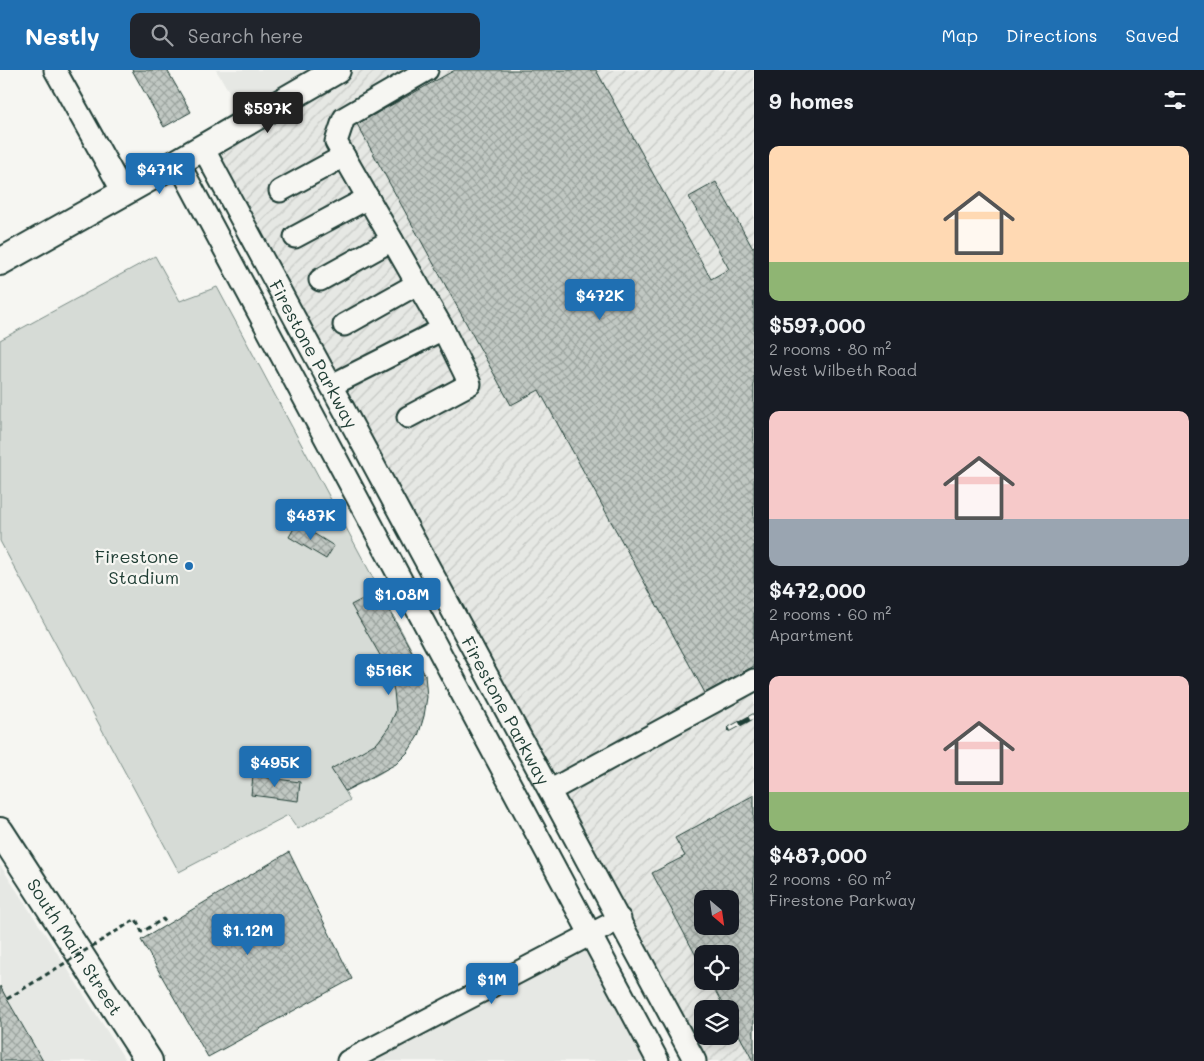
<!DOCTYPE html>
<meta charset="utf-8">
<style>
:root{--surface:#171b24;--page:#20242c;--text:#f1f3f6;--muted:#9ea1a6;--accent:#1f6fb2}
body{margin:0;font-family:Mali,sans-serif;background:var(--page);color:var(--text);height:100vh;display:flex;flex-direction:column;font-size:19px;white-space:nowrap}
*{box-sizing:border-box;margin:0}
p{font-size:16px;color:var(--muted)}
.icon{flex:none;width:28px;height:28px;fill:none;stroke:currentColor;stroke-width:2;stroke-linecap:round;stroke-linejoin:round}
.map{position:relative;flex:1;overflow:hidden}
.details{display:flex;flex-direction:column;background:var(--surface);width:450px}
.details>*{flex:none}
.needle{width:32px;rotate:151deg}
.buttons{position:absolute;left:694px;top:820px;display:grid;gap:10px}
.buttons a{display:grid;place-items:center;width:45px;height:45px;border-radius:10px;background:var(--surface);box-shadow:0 2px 8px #0003;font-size:25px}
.price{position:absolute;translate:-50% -42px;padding:0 11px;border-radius:5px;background:var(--accent);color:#fff;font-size:16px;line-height:32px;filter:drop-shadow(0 1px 2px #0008)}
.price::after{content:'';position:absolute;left:50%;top:30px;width:15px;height:11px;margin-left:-8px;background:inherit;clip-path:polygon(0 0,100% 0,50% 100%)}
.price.selected{background:#222;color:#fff}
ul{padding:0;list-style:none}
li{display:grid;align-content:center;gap:10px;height:265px;padding:0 15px}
li span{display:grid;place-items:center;height:155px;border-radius:10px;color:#555}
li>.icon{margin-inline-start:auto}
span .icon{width:90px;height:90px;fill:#fffc;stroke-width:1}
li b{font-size:21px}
h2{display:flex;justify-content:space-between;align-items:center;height:60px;padding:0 15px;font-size:21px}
header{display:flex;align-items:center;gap:30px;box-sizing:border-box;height:70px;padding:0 25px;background:var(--accent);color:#fff}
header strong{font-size:24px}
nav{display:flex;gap:28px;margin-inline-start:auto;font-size:18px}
.search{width:350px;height:45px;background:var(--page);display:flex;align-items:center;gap:12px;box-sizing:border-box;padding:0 18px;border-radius:10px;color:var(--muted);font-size:19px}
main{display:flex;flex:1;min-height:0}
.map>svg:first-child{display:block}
.built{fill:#e6e8e4}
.industrial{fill:url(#industrial-furrows);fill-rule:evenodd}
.garden{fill:#d6dbd6;stroke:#7a8c85}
.building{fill:url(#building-cross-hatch);stroke:#1f3d34;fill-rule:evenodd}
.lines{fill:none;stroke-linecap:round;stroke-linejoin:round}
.minor-casing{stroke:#1f3d34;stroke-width:25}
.major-casing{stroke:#1f3d34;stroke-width:30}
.minor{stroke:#f6f6f2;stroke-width:21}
.major{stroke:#f6f6f2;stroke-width:26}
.rail-casing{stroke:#1f3d34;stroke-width:5.5}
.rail{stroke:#f6f6f2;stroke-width:4;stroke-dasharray:11;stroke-linecap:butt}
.path-bridge{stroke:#1f3d34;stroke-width:3;stroke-dasharray:5 4;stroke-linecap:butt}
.poi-dot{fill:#1f6fb2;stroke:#f6f6f2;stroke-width:2}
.labels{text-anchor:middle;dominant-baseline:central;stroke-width:4.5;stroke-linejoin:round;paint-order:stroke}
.street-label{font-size:18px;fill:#1f3d34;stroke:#f6f6f2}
.poi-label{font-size:18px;fill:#1f3d34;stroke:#f6f6f2;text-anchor:end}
</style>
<header>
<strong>Nestly</strong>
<div class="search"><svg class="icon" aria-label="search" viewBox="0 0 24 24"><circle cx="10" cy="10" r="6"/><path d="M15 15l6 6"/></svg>Search here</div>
<nav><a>Map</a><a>Directions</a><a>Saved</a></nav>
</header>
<main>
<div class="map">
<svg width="754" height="991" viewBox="0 0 754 991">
<defs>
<pattern id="industrial-furrows" width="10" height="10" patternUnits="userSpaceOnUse" patternTransform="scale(1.25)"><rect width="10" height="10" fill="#e6e8e4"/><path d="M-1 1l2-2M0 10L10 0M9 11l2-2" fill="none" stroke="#c5c8c4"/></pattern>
<pattern id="building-cross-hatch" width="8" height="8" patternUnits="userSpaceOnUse" patternTransform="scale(1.25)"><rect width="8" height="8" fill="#c1c8c3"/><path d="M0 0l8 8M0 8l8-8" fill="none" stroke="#9ca49f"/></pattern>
</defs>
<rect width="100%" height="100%" fill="#f6f6f2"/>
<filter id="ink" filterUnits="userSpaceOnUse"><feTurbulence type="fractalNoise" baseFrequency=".02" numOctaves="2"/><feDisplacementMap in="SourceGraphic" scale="10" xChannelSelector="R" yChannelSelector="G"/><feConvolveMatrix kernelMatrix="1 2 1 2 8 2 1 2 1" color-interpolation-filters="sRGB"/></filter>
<g filter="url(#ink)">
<!-- built -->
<path class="built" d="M 216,0 L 337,0 L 248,52 Z
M 0,795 L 58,884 L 126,991 L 0,991 Z
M 590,863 L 658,991 L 348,991 Z"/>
<!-- industrial -->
<path class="industrial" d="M 342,0 L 754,0 L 754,991 L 695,991 L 203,78 ZM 702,829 L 730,829 L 730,856 L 702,856 ZM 702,884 L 730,884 L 730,911 L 702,911 ZM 702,939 L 730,939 L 730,966 L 702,966 Z"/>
<!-- garden -->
<path class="garden" d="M 155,186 L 180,231 L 217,217 L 425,605 C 424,619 426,634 423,648 C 414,690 380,704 345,721 L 350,730 L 298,759 L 288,745 L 179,802 L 0,471 L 0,270 Z"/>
<!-- building -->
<path class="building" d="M 132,0 L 167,0 L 191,42 L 164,57 Z
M 455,0 L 596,0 L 711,209 L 729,199 L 689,127 L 716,112 L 752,177 L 754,176 L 754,596 L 705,623 L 539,320 L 511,335 L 357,54 Z
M 297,453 L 334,476 L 326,489 L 289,467 Z
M 378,521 L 425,605 L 427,627 L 424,646 L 418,666 L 408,682 L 396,694 L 345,721 L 331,699 L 378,672 L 389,657 L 396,641 L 394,621 L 388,599 L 351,535 Z
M 253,706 L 300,712 L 298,731 L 251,725 Z
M 754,725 L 754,991 L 753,991 L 730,948 L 730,939 L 725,939 L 710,911 L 730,911 L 730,884 L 702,884 L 702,897 L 652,803 L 685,786 L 675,768 ZM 702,829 L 730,829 L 730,856 L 702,856 Z
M 289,782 L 352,909 L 208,987 L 141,870 Z
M 0,916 L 7,929 L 43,991 L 0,991 Z"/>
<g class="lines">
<!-- minor casing -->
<g class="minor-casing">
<g id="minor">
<path d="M 55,0 L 123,122"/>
<path id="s1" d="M 203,78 L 695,991"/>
<path d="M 178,92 L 658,991"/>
<path d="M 280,121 L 344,86"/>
<path d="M 295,167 L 368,128"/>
<path d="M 320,210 L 392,170"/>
<path d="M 344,255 L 417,214"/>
<path d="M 332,315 L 443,259 L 336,72 L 344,48 L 427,0"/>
<path d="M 408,347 L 470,314 L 443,259"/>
<path d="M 551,720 L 754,610"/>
<path d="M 348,991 L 620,849"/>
</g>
</g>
<!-- major casing -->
<g class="major-casing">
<g id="major">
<path d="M 0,192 L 178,92 L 337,0"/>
<path id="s2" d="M 0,761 L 149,991"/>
</g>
</g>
<!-- minor -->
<use href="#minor" class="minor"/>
<!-- major -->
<use href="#major" class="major"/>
<!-- rail casing -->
<g class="rail-casing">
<path id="rail" d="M 730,659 L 754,646"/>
</g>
<!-- rail -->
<use href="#rail" class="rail"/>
<!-- path-bridge -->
<path class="path-bridge" d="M 7,929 L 136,849 L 142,862 L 163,849 L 167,854"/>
</g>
</g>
<!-- markers -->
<circle class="poi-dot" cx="189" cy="496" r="5"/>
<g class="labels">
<!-- street labels -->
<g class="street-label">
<text stroke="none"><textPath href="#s1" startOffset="234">Firestone Parkway</textPath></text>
<text stroke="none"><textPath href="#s1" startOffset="639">Firestone Parkway</textPath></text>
<text stroke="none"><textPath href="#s2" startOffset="138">South Main Street</textPath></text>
</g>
<!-- poi labels -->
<g class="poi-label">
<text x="179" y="486">Firestone<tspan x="179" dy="21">Stadium</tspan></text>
</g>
</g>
</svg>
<div class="buttons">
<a><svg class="needle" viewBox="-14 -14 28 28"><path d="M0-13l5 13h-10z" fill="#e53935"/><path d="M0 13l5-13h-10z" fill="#9ea1a6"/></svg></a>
<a><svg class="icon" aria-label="locate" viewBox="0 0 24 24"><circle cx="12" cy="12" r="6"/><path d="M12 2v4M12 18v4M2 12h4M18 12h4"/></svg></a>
<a><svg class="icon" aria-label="layers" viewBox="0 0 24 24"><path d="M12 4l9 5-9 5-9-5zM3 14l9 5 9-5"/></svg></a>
</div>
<b class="price selected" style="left:268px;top:64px">$597K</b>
<b class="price" style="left:160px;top:125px">$471K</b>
<b class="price" style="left:600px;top:251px">$472K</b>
<b class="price" style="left:311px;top:471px">$487K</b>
<b class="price" style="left:402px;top:550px">$1.08M</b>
<b class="price" style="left:389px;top:626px">$516K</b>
<b class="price" style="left:275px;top:718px">$495K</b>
<b class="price" style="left:248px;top:886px">$1.12M</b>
<b class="price" style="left:492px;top:935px">$1M</b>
</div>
<section class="details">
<h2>9 homes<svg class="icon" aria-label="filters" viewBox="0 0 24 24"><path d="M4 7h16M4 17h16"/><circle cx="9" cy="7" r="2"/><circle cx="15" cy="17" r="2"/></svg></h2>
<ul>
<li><span style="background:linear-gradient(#ffd9b3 75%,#8fb573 0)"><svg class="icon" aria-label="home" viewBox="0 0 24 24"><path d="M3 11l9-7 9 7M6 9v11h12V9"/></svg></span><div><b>$597,000</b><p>2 rooms · 80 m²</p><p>West Wilbeth Road</p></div></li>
<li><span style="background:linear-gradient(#f6c9c9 70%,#9aa5b1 0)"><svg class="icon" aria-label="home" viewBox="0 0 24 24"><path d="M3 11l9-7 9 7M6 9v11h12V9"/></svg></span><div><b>$472,000</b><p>2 rooms · 60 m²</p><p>Apartment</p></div></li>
<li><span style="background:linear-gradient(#f6c9c9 75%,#8fb573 0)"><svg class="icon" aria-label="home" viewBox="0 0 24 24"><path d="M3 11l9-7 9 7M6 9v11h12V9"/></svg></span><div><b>$487,000</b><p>2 rooms · 60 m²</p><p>Firestone Parkway</p></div></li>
</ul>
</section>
</main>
